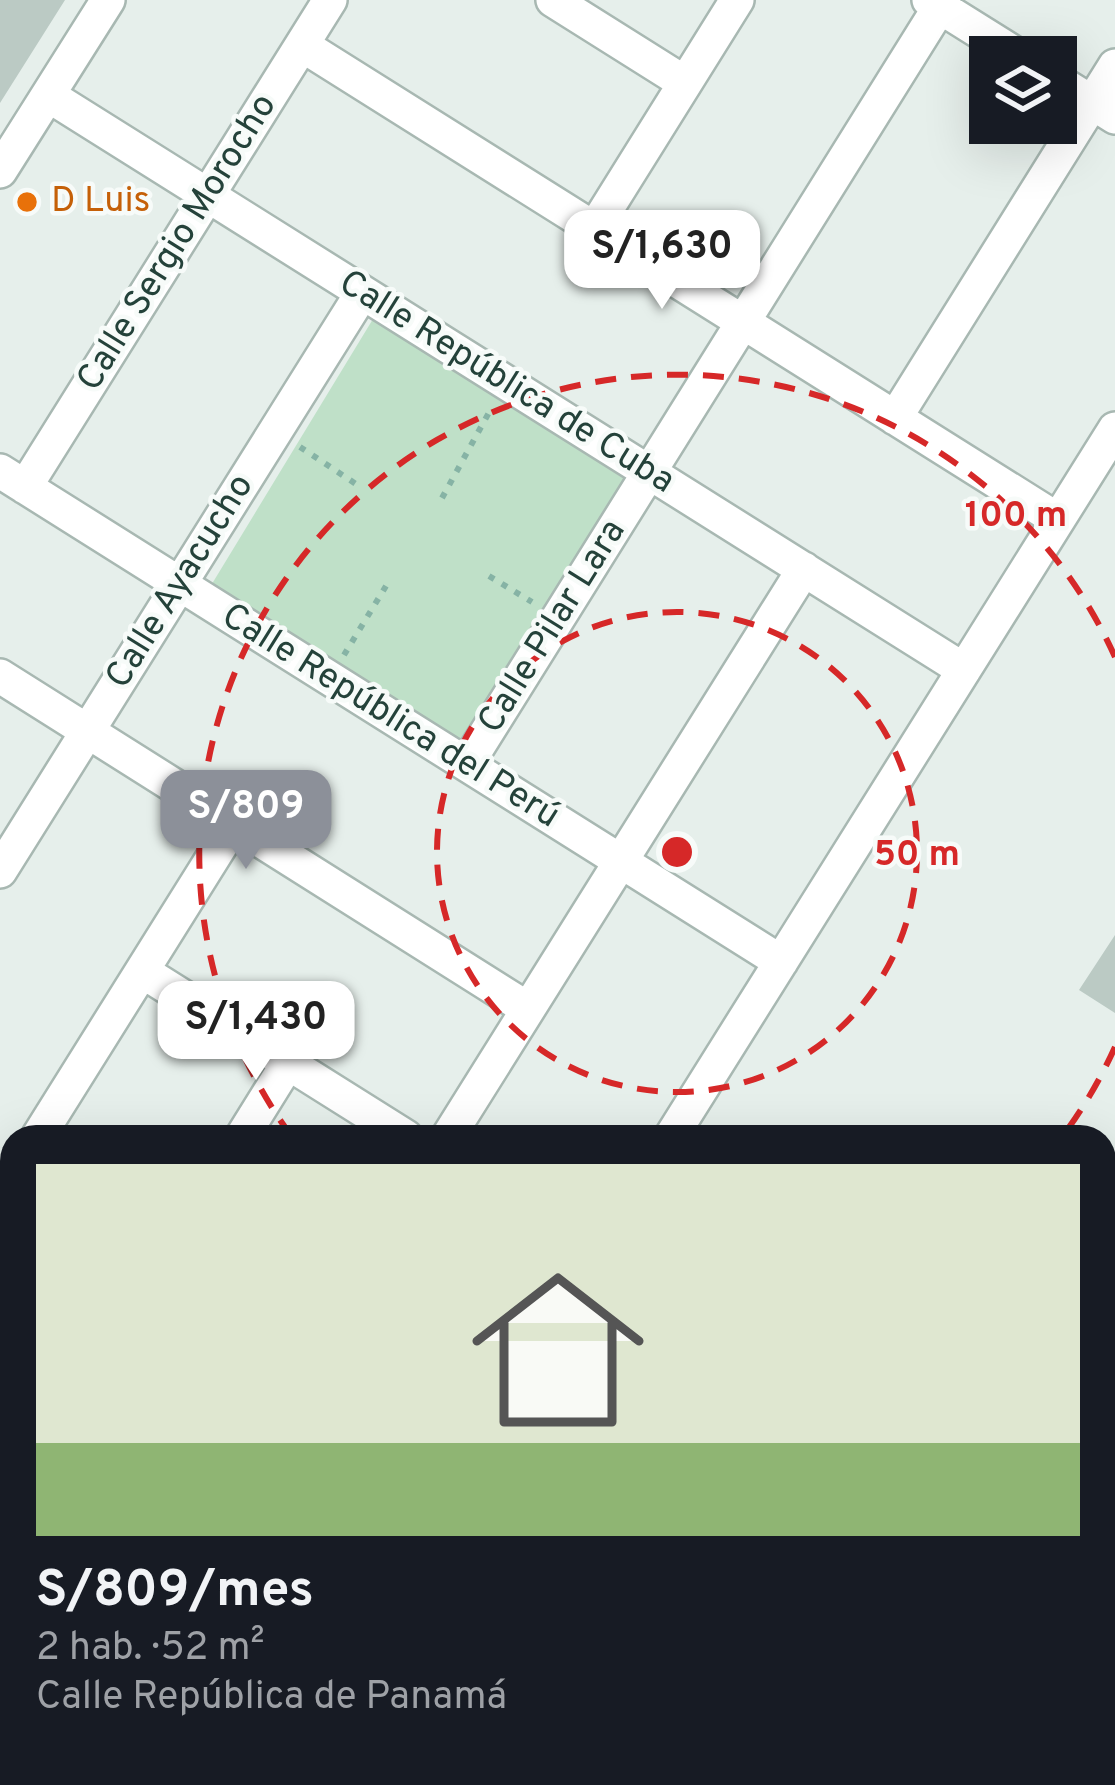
<!DOCTYPE html>
<html lang="es">
<meta charset="utf-8">
<style>
:root{--surface:#171b24;--page:#20242c;--text:#f1f3f6;--muted:#9ea1a6;--accent:#8c9099}
body{margin:0;font-family:Overpass,sans-serif;background:var(--page);color:var(--text);height:100vh;display:flex;flex-direction:column;font-size:45px;white-space:nowrap}
*{box-sizing:border-box;margin:0}
p{font-size:39px;color:var(--muted)}
.icon{flex:none;width:66px;height:66px;fill:none;stroke:currentColor;stroke-width:2;stroke-linecap:round;stroke-linejoin:round}
.map{position:relative;flex:1;overflow:hidden}
.side{position:absolute;left:0px;top:1125px;width:1116px;height:660px;display:flex;flex-direction:column;background:var(--surface);border-radius:36px 36px 0 0;box-shadow:0 12px 48px #0002}
.side>*{flex:none}
.buttons{position:absolute;left:969px;top:36px;display:grid;gap:24px}
.buttons a{display:grid;place-items:center;width:108px;height:108px;border-radius:0px;background:var(--surface);box-shadow:0 12px 48px #0002;font-size:60px}
.price{position:absolute;translate:-50% -102px;padding:0 27px;border-radius:24px;background:#fff;color:#222;font-size:39px;line-height:78px;filter:drop-shadow(0 3px 6px #0008)}
.price::after{content:'';position:absolute;left:50%;top:72px;width:36px;height:27px;margin-left:-18px;background:inherit;clip-path:polygon(0 0,100% 0,50% 100%)}
.price.on{background:var(--accent);color:#fff}
ul{padding:0;list-style:none}
li{display:grid;align-content:center;gap:24px;height:636px;padding:0 36px}
li span{display:grid;place-items:center;height:372px;border-radius:0px;color:#555}
li>.icon{margin-inline-start:auto}
span .icon{width:216px;height:216px;fill:#fffc;stroke-width:1}
li b{font-size:51px}
.map>svg:first-child{display:block}
.built{fill:#d4dfda}
.green{fill:#bfe0c8}
.building{fill:#bbcac4}
.lines{fill:none;stroke-linecap:round;stroke-linejoin:round}
.minor-casing{stroke:#a8b8b2;stroke-width:38}
.path{stroke:#86b3a5;stroke-width:6;stroke-dasharray:6 9;stroke-linecap:butt}
.minor{stroke:#fff;stroke-width:33}
.ring{fill:none;stroke:#d62828;stroke-width:6;stroke-dasharray:21 15}
.food-dot{fill:#e8710a;stroke:#f7fbf9;stroke-width:4.5}
.labels{text-anchor:middle;dominant-baseline:central;stroke-width:9;stroke-linejoin:round;paint-order:stroke}
.food-label{font-size:36px;fill:#c56008;stroke:#f7fbf9;text-anchor:start}
.street-label{font-size:36px;fill:#24423a;stroke:#f7fbf9}
.centre{fill:#d62828;stroke:#f7fbf9;stroke-width:6}
.ring-label{font-size:36px;text-anchor:middle;font-weight:bold;fill:#d62828;stroke:#f7fbf9;stroke-width:9;stroke-linejoin:round;paint-order:stroke}
</style>
<div class="map">
<svg width="1115" height="1785" viewBox="0 0 1115 1785">
<rect width="100%" height="100%" fill="#e6efeb"/>
<!-- built -->
<path class="built" d="M 0,1230 L 12,1237 L 12,1773 L 803,1773 L 796,1785 L 0,1785 Z"/>
<!-- green -->
<path class="green" d="M 373,319 L 625,479 L 457,753 L 207,592 Z
M 252,1773 L 387,1773 L 385,1785 L 247,1785 Z
M 429,1773 L 676,1773 L 695,1785 L 427,1785 Z"/>
<!-- building -->
<path class="building" d="M 0,0 L 65,0 L 0,103 Z
M 1115,935 L 1115,1013 L 1079,990 Z
M 1115,1211 L 1115,1376 L 1104,1394 L 1104,1229 Z
M 1115,1547 L 1115,1759 L 1096,1785 L 1075,1773 L 1104,1773 L 1104,1565 Z"/>
<g class="lines">
<!-- minor casing -->
<g class="minor-casing">
<path id="minor" d="M 553,0 L 685,83
M 929,0 L 1020,57
M 302,45 L 1058,520
M 1056,80 L 1115,117
M 48,95 L 964,670
M 0,171 L 108,0
M 594,229 L 737,0
M 895,418 L 1115,66
M 0,471 L 781,962
M 25,487 L 330,0
M 0,676 L 528,1009
M 467,764 L 944,0
M 0,871 L 362,293
M 142,971 L 406,1137
M 38,1137 L 234,824
M 242,1137 L 288,1063
M 448,1137 L 804,569
M 671,1137 L 1115,429
M 0,1179 L 12,1186
M 0,1408 L 12,1389
M 1104,1441 L 1115,1445
M 0,1625 L 12,1632
M 472,1773 L 475,1785
M 950,1773 L 969,1785
M 409,1785 L 412,1773
M 848,1785 L 855,1773
M 900,1785 L 908,1773"/>
</g>
<!-- path -->
<path class="path" d="M 300,447 L 362,488
M 442,498 L 492,407
M 489,576 L 532,602
M 344,655 L 386,586"/>
<!-- minor -->
<use href="#minor" class="minor"/>
</g>
<!-- distance rings -->
<g class="ring">
<circle cx="677" cy="852" r="240"/>
<path d="M1115 1047A479 479 0 0 1 1062 1137M292 1137A479 479 0 1 1 1115 657"/>
</g>
<!-- markers -->
<circle class="food-dot" cx="27" cy="202" r="12"/>
<g class="labels">
<!-- food labels -->
<g class="food-label">
<text x="51" y="202">D Luis</text>
</g>
<!-- street labels -->
<g class="street-label">
<text transform="translate(178 243) rotate(-58)">Calle Sergio Morocho</text>
<text transform="translate(506 383) rotate(32)">Calle República de Cuba</text>
<text transform="translate(181 582) rotate(-58)">Calle Ayacucho</text>
<text transform="translate(553 627) rotate(-58)">Calle Pilar Lara</text>
<text transform="translate(390 717) rotate(32)">Calle República del Perú</text>
</g>
</g>
<circle cx="677" cy="852" r="18" class="centre"/>
<g class="ring-label">
<text x="1016" y="526">100 m</text>
<text x="917" y="865">50 m</text>
</g>
</svg>
<div class="buttons">
<a><svg class="icon" aria-label="layers" viewBox="0 0 24 24"><path d="M12 4l9 5-9 5-9-5zM3 14l9 5 9-5"/></svg></a>
</div>
<b class="price" style="left:662px;top:312px">S/1,630</b>
<b class="price on" style="left:246px;top:872px">S/809</b>
<b class="price" style="left:256px;top:1083px">S/1,430</b>
<section class="side">
<ul>
<li><span style="background:linear-gradient(#dfe7d0 75%,#8fb573 0)"><svg class="icon" aria-label="home" viewBox="0 0 24 24"><path d="M3 11l9-7 9 7M6 9v11h12V9"/></svg></span><div><b>S/809/mes</b><p>2 hab. · 52 m²</p><p>Calle República de Panamá</p></div></li>
</ul>
</section>
</div>
